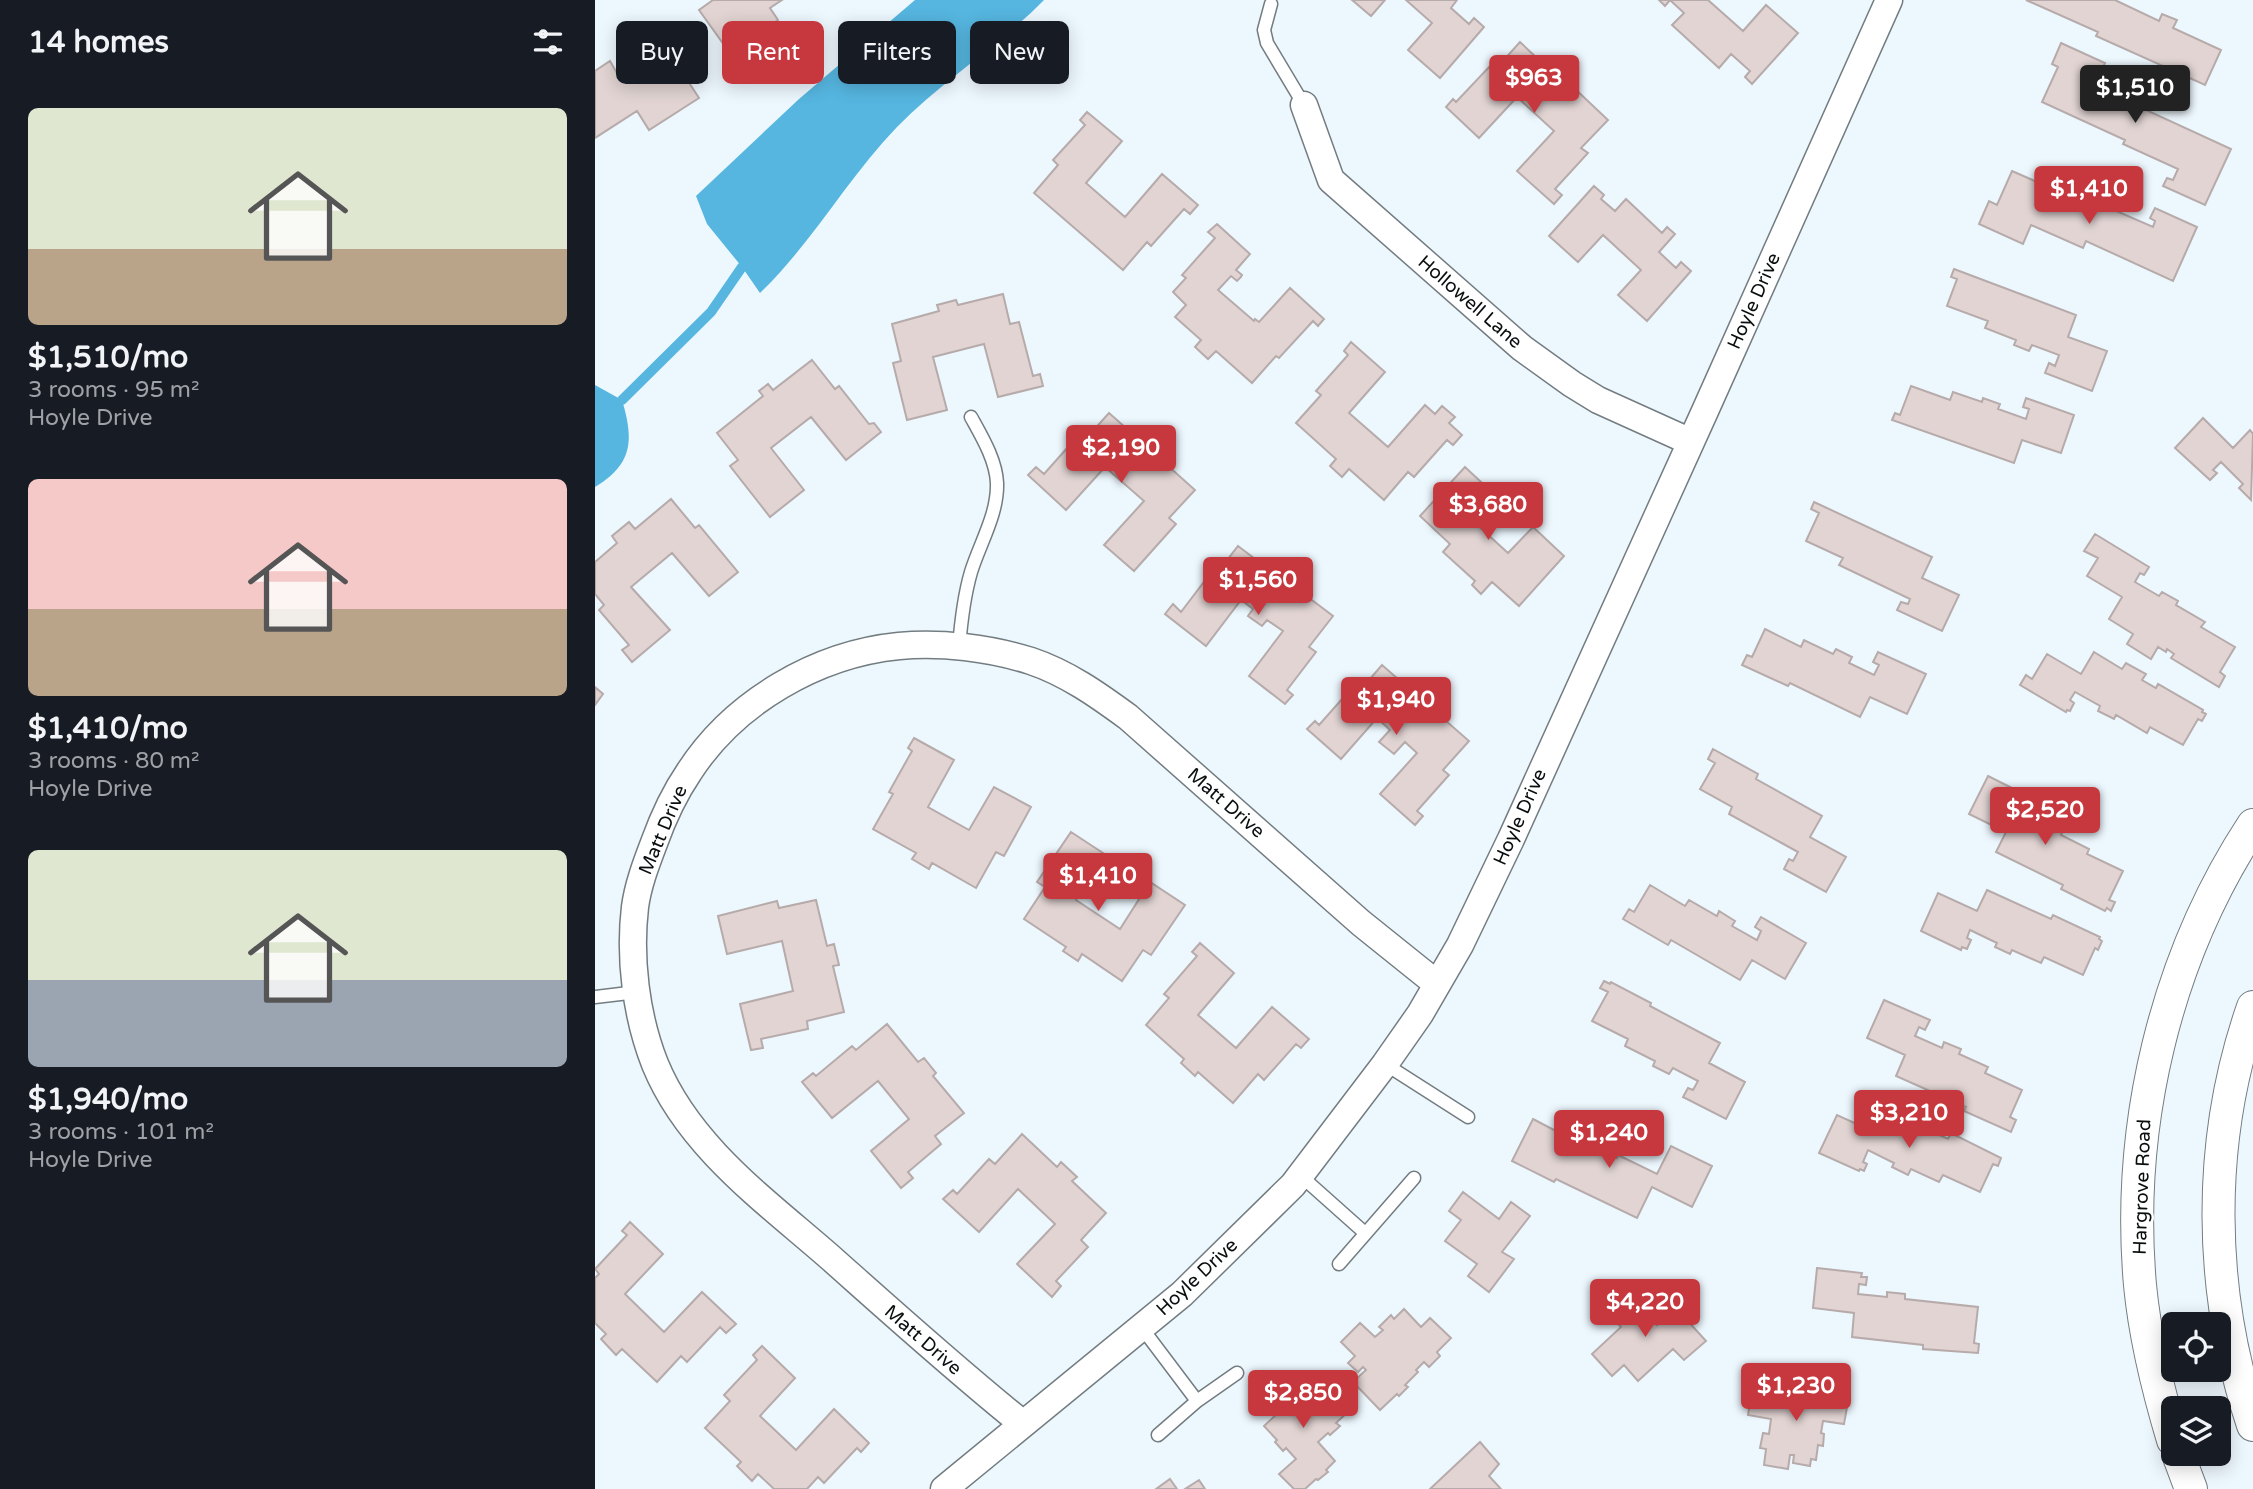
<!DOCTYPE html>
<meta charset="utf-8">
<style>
:root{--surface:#171b24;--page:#20242c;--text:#f1f3f6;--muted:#9ea1a6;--accent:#c7383e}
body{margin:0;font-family:"Varela Round",sans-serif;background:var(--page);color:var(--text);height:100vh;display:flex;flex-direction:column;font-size:26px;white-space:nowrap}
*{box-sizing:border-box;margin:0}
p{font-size:23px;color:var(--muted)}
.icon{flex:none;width:38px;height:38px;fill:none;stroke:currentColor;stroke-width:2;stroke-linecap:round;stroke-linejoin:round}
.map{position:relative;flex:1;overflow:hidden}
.details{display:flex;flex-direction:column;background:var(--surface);width:595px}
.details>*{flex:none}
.banner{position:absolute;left:21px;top:21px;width:665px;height:63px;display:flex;gap:14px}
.tools{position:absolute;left:1566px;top:1312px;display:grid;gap:14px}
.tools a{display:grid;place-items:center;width:70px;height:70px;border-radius:10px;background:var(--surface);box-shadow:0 4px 18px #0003;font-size:35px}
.price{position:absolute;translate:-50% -60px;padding:0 16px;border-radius:7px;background:var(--accent);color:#fff;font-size:23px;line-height:46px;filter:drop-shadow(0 2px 4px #0008)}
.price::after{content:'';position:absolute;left:50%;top:42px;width:21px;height:16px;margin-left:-10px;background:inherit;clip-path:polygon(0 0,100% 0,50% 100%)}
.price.active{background:#222;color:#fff}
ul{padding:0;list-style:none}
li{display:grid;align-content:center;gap:14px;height:371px;padding:0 28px}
li span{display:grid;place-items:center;height:217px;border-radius:10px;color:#555}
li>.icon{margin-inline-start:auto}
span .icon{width:126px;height:126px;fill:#fffc;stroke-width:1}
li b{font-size:30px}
h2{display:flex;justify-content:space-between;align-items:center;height:84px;padding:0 28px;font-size:30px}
.pill{padding:0 24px;border-radius:10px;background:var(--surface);box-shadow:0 4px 18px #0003;font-size:24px;line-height:63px}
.pill.active{background:var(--accent);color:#fff}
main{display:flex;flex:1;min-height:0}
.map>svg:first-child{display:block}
.water{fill:#56b6e0}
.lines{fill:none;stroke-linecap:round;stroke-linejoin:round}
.stream{stroke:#56b6e0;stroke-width:10}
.building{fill:#e1d4d3;stroke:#b6abaa;stroke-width:2}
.service-casing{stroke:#737d81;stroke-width:15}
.minor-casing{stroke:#737d81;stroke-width:29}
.tertiary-casing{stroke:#737d81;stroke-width:34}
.service{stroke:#fff;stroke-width:12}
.minor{stroke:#fff;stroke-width:26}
.tertiary{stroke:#fff;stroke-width:32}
.labels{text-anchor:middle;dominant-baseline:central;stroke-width:5;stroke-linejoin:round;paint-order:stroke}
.street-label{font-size:19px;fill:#0a0e0f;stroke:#fff}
</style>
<main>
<section class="details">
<h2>14 homes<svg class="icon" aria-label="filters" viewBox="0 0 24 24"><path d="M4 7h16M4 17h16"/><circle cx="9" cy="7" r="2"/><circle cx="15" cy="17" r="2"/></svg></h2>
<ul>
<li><span style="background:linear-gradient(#dfe7d0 65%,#b9a48a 0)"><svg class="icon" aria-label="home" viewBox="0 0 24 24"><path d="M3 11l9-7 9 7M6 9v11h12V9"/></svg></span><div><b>$1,510/mo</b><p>3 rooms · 95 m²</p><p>Hoyle Drive</p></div></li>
<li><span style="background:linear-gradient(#f6c9c9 60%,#b9a48a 0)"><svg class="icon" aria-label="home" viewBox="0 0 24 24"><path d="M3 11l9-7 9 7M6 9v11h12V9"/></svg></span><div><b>$1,410/mo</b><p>3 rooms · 80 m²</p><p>Hoyle Drive</p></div></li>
<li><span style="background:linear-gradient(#dfe7d0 60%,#9aa5b1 0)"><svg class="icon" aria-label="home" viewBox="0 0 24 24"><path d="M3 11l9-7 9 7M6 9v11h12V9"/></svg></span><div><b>$1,940/mo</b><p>3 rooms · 101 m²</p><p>Hoyle Drive</p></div></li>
</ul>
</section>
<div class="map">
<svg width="1658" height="1489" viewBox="0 0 1658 1489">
<rect width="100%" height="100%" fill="#edf8fe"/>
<!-- water -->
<path class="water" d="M 320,0 L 449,0 C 404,46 347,81 302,127 C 252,179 217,243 165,293 L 147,267 L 112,224 L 101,196 L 204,99 Z
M 0,385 L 27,400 C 39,440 38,464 0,487 Z"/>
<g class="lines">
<!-- stream -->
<path class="stream" d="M 27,400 L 116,312 L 147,267"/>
</g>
<!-- building -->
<path class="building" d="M 118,0 L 187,0 L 175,8 L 183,20 L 172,27 L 177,34 L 152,52 L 149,47 L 137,56 L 104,10 Z
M 757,0 L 790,0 L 776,16 Z
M 811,0 L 862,0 L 856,8 L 874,24 L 879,18 L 889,27 L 845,78 L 813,50 L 837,23 Z
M 1064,0 L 1113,0 L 1148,31 L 1171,5 L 1203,33 L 1157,84 L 1150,77 L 1155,71 L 1136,54 L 1124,68 L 1077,25 L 1089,13 L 1075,0 L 1070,6 Z
M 1431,0 L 1520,0 L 1564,21 L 1567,14 L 1582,20 L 1578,28 L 1626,50 L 1610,85 L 1501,36 L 1503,32 Z
M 925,42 L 960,75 L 965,70 L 981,84 L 978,87 L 1013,120 L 986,148 L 993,153 L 960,189 L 967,195 L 959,204 L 922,171 L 959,131 L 922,97 L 884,138 L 851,107 L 858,99 L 861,102 L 894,67 L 899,71 Z
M 1466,43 L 1510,63 L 1501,84 L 1552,106 L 1551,110 L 1636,149 L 1610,205 L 1568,186 L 1572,178 L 1578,180 L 1583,169 L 1528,144 L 1530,140 L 1447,102 L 1463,67 L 1457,64 Z
M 70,46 L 104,98 L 54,130 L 42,111 L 0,138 L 0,71 L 15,61 L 23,75 Z
M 492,112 L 527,141 L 491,183 L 530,217 L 567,174 L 603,205 L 595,214 L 589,209 L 556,246 L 552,242 L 528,270 L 439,193 L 463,165 L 458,160 L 490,125 L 485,120 Z
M 1417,171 L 1501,208 L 1503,203 L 1558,227 L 1560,221 L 1555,218 L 1560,208 L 1602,227 L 1578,281 L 1491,241 L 1488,248 L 1436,225 L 1428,244 L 1384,224 L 1394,201 L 1402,205 Z
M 999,186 L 1009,195 L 1006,199 L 1020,211 L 1031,199 L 1067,233 L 1072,227 L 1080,234 L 1064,252 L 1081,268 L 1086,262 L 1096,271 L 1052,321 L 1023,295 L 1046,270 L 1008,235 L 983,262 L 954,236 Z
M 622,224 L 655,254 L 641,270 L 647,275 L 646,277 L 642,281 L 636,276 L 623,290 L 659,321 L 660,319 L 664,322 L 695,288 L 729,319 L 723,326 L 718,321 L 684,358 L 681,356 L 657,383 L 621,351 L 613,359 L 600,347 L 606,340 L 580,317 L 591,305 L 578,292 L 591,278 L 587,275 L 620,238 L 613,232 Z
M 1359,269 L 1481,315 L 1473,337 L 1512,351 L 1497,391 L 1450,373 L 1454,363 L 1460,366 L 1464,355 L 1437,345 L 1434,351 L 1419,345 L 1421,340 L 1390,328 L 1393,321 L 1352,306 L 1362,279 L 1356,277 Z
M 408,294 L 415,324 L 424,322 L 438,376 L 445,374 L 448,386 L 403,397 L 389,344 L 338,357 L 352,410 L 312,420 L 298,363 L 306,361 L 297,324 L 344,311 L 342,305 L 361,300 L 363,305 Z
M 756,342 L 790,372 L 754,413 L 793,447 L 830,405 L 840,414 L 847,406 L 860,417 L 854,423 L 867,435 L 858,445 L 852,440 L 819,477 L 813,472 L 789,500 L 754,469 L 747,477 L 735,466 L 741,459 L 701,423 L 726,395 L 721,391 L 753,355 L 749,351 Z
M 217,360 L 240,389 L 244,386 L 274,424 L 279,423 L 286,432 L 251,460 L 216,417 L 176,448 L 209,490 L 175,517 L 135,466 L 143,460 L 122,433 L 168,396 L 164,391 L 173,384 L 178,390 Z
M 1316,386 L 1355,400 L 1358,392 L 1387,402 L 1388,398 L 1405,404 L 1403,409 L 1431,419 L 1434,409 L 1428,407 L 1431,398 L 1479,415 L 1466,453 L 1427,440 L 1419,463 L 1297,420 L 1300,413 L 1305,415 Z
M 514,413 L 549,444 L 553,440 L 567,452 L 563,457 L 600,490 L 574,518 L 581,524 L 539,571 L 509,545 L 549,501 L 510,467 L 471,510 L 433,475 L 441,467 L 449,474 L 482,437 L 488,442 Z
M 1608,418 L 1638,448 L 1655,430 L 1658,434 L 1656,500 L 1644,488 L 1648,484 L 1626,462 L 1618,470 L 1622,473 L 1615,480 L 1580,448 Z
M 870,467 L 901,496 L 878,521 L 913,553 L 938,527 L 969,556 L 924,606 L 897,582 L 886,594 L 877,585 L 880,581 L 848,552 L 855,544 L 825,516 Z
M 76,499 L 100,528 L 104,525 L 143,572 L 114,596 L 77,553 L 36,587 L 75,630 L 37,662 L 27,650 L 34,645 L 4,610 L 9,605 L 0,594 L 0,562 L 22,543 L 17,536 L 34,522 L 40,529 Z
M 1219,502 L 1337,557 L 1327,578 L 1364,595 L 1347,631 L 1302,610 L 1306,602 L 1313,604 L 1315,599 L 1244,565 L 1248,558 L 1211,541 L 1224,513 L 1216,509 Z
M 1500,534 L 1554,567 L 1549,575 L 1545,573 L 1540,582 L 1564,596 L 1567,592 L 1583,601 L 1581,605 L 1610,622 L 1606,627 L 1640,647 L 1625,672 L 1630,676 L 1624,687 L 1576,658 L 1579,654 L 1572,649 L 1571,652 L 1563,647 L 1556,659 L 1532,644 L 1538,634 L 1514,619 L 1527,597 L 1492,576 L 1503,558 L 1489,551 Z
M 643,546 L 684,577 L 688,571 L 701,581 L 697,585 L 738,616 L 714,647 L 721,652 L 692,690 L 698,695 L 690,704 L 654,676 L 688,631 L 672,620 L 667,626 L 653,616 L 658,609 L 646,600 L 611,646 L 570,614 L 578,604 L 586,612 L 615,574 L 619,577 Z
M 1170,629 L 1206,647 L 1209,640 L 1238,654 L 1241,649 L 1257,657 L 1254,663 L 1279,675 L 1284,665 L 1278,662 L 1283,652 L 1331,674 L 1312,714 L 1275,697 L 1265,717 L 1195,683 L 1193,686 L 1147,665 L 1152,655 L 1157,657 Z
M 1499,652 L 1527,669 L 1531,663 L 1551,674 L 1547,680 L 1561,688 L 1563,684 L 1608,710 L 1607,712 L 1611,714 L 1607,721 L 1603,719 L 1588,745 L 1555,727 L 1552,733 L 1521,715 L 1519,719 L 1503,711 L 1505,706 L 1480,692 L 1475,700 L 1479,703 L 1475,711 L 1472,710 L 1471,712 L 1425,685 L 1431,675 L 1437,679 L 1452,654 L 1486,674 Z
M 787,665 L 874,741 L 848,770 L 854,775 L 822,811 L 828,816 L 820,825 L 785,794 L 822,753 L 810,742 L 799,754 L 784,742 L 795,730 L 782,718 L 746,759 L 712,729 L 720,721 L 724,725 L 756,689 L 762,694 Z
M 0,687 L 8,694 L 0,705 Z
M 319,738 L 359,760 L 333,807 L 374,830 L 399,787 L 436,807 L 409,856 L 401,852 L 381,888 L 337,863 L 334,869 L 317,859 L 321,853 L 278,829 L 298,794 L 294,792 L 317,751 L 313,748 Z
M 1118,749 L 1163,774 L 1161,779 L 1227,816 L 1215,837 L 1251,857 L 1231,892 L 1189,869 L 1194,859 L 1198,861 L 1203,852 L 1134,814 L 1137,807 L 1105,789 L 1120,763 L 1113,759 Z
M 1393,776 L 1437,798 L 1433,807 L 1428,805 L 1423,815 L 1449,827 L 1451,823 L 1468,831 L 1466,835 L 1494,849 L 1492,854 L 1528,871 L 1514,900 L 1520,902 L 1516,911 L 1512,908 L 1510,911 L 1466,889 L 1468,885 L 1401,852 L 1411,832 L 1374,814 Z
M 476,832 L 511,855 L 481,900 L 525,929 L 555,882 L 590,905 L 556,955 L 548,950 L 527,981 L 487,954 L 483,961 L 468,951 L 471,947 L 429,919 L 450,887 L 442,882 Z
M 1055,885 L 1090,906 L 1094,900 L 1122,916 L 1124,911 L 1140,921 L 1137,926 L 1162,940 L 1166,931 L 1160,927 L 1166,917 L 1211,943 L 1190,979 L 1157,960 L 1145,980 L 1076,940 L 1073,945 L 1028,919 L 1034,909 L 1039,912 Z
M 1392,890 L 1456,919 L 1458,915 L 1505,937 L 1504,939 L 1507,941 L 1503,950 L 1500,948 L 1488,975 L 1449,957 L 1446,963 L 1417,950 L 1415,954 L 1400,947 L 1402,943 L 1375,930 L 1372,938 L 1376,940 L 1372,949 L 1367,947 L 1366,950 L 1326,931 L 1343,893 L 1382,911 Z
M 221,900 L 232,946 L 239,944 L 244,965 L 238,966 L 249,1012 L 212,1021 L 213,1029 L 166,1039 L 168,1048 L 156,1050 L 145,1004 L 198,991 L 187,941 L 132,954 L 123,916 L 182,901 L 184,908 Z
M 605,943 L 639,973 L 603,1015 L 641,1048 L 677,1007 L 714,1039 L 706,1048 L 701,1044 L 669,1080 L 663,1074 L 638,1103 L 603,1072 L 600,1076 L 586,1063 L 589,1059 L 551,1025 L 574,998 L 569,994 L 602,956 L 597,952 Z
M 1009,981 L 1015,984 L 1016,982 L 1056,1003 L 1055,1006 L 1125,1043 L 1114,1063 L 1150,1082 L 1131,1119 L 1088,1097 L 1093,1088 L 1098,1090 L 1103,1081 L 1078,1068 L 1074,1074 L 1058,1066 L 1060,1061 L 1030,1046 L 1033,1039 L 997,1021 L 1013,992 L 1005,988 Z
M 1289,1000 L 1335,1020 L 1330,1030 L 1324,1027 L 1320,1036 L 1347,1048 L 1349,1042 L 1366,1049 L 1364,1054 L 1393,1067 L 1390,1073 L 1427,1090 L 1415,1117 L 1421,1120 L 1416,1132 L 1369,1111 L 1371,1107 L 1301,1076 L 1310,1055 L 1272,1038 Z
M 292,1024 L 323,1062 L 329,1058 L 341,1073 L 338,1076 L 369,1113 L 340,1136 L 346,1144 L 313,1172 L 318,1178 L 306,1188 L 276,1151 L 314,1119 L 283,1081 L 237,1118 L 207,1082 L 218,1073 L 221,1076 L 257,1046 L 261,1050 Z
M 1287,1109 L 1353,1139 L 1356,1133 L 1406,1158 L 1403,1166 L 1398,1164 L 1385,1192 L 1348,1175 L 1344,1182 L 1316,1169 L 1313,1175 L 1297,1167 L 1299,1163 L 1273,1150 L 1268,1162 L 1272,1164 L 1269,1171 L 1265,1169 L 1264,1171 L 1224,1153 L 1242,1115 L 1277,1131 Z
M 938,1119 L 978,1140 L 980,1137 L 1022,1158 L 1023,1155 L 1062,1174 L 1076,1146 L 1117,1166 L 1097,1207 L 1057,1187 L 1042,1218 L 961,1179 L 959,1182 L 917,1161 Z
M 427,1134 L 462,1167 L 466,1162 L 482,1177 L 477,1181 L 511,1213 L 486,1240 L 493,1247 L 461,1281 L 466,1286 L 457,1297 L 422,1264 L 460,1224 L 423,1189 L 384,1232 L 348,1199 L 358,1190 L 362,1194 L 394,1159 L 400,1164 Z
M 868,1192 L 904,1219 L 916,1202 L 935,1216 L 907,1252 L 919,1259 L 894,1292 L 873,1276 L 882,1264 L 850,1241 L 866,1220 L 854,1211 Z
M 35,1222 L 68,1254 L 30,1294 L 69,1332 L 107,1292 L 141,1324 L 131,1333 L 125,1327 L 92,1362 L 86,1356 L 62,1382 L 27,1349 L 21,1355 L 6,1339 L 11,1334 L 0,1323 L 0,1278 L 4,1274 L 0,1269 L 32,1235 L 27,1231 Z
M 1222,1268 L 1267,1273 L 1266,1277 L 1272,1277 L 1271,1285 L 1264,1284 L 1263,1294 L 1292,1297 L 1292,1292 L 1310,1294 L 1310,1299 L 1383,1307 L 1379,1343 L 1384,1344 L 1383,1353 L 1328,1349 L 1328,1345 L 1257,1337 L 1259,1313 L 1218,1308 Z
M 1031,1292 L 1062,1325 L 1081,1308 L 1111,1341 L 1089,1360 L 1078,1349 L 1043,1381 L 1029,1365 L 1017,1376 L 997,1354 L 1026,1327 L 1011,1310 Z
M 809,1309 L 826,1327 L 835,1318 L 856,1338 L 842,1352 L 845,1356 L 834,1367 L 829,1362 L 821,1370 L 823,1372 L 810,1385 L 813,1387 L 804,1396 L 802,1394 L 785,1410 L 758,1382 L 771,1370 L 768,1367 L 763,1372 L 753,1363 L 760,1356 L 746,1342 L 765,1323 L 780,1337 L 788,1330 L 784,1327 L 796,1315 L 799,1319 Z
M 167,1346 L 200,1378 L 165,1416 L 201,1450 L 239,1409 L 274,1443 L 266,1452 L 262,1448 L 229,1483 L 223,1477 L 212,1489 L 179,1489 L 163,1474 L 157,1481 L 142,1466 L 146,1462 L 110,1428 L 135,1401 L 129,1395 L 162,1360 L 158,1355 Z
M 693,1374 L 705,1388 L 708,1386 L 722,1404 L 736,1391 L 754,1411 L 741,1423 L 745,1426 L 735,1435 L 733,1433 L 723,1442 L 740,1461 L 731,1470 L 733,1472 L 723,1480 L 721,1479 L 710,1489 L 699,1489 L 684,1474 L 701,1459 L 691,1448 L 688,1451 L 680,1442 L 682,1440 L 669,1426 L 685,1411 L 670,1395 Z
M 1205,1386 L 1233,1389 L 1232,1394 L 1237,1395 L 1237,1393 L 1254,1396 L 1249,1424 L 1228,1421 L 1226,1433 L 1229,1434 L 1228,1446 L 1223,1445 L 1221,1460 L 1216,1459 L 1215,1466 L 1198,1463 L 1199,1455 L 1195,1455 L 1193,1469 L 1169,1465 L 1171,1449 L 1165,1448 L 1168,1433 L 1174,1434 L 1176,1419 L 1153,1415 L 1157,1389 L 1177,1393 L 1178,1390 L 1189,1392 L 1188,1396 L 1202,1398 Z
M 885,1442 L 904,1464 L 894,1476 L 906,1489 L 835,1489 Z
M 575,1479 L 582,1489 L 561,1489 Z
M 604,1480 L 610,1489 L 590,1489 Z"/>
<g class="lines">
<!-- service casing -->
<g class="service-casing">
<path id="service" d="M 676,4 L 669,30 L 672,43 L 709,105
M 364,647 C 366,622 369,596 376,572 C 385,543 403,514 402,483 C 401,460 387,437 376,417
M 0,997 L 42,992
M 790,1064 L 873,1117
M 706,1176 L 770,1233
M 744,1264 L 819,1178
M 547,1328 L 602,1401
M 563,1435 L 602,1401 L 642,1373"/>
</g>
<!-- minor casing -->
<g class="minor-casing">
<path id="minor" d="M 709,105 L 736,180 L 927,348 L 977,384 L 1003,400 L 1096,442
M 428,1424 C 362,1371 300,1315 237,1259 C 171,1201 94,1147 60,1064 C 41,1016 34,958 40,907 C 43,885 51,864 59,843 C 68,818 79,794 94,772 C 139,702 222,654 304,646 C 346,642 395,648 436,661 C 472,673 503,695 533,717 L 766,923 L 842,984
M 349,1489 L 587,1294 L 698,1185 L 790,1064 L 825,1014 L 865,945 L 916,839 L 1110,411 L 1294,0"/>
</g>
<!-- tertiary casing -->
<g class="tertiary-casing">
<path id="tertiary" d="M 1658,1007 C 1611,1142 1613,1290 1658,1425
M 1578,1440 C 1563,1390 1550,1338 1545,1285 C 1531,1126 1570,959 1658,825
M 1583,1454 L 1596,1489"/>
</g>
<!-- service -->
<use href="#service" class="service"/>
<!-- minor -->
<use href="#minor" class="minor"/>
<!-- tertiary -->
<use href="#tertiary" class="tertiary"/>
</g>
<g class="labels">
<!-- street labels -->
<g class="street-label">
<text transform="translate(1159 301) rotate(-66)">Hoyle Drive</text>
<text transform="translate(875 302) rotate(41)">Hollowell Lane</text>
<text transform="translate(631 803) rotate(41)">Matt Drive</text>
<text transform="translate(925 817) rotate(-66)">Hoyle Drive</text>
<text transform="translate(68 830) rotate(-67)">Matt Drive</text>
<text transform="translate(1547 1187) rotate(-88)">Hargrove Road</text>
<text transform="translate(602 1277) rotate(-43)">Hoyle Drive</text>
<text transform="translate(328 1340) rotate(41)">Matt Drive</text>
</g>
</g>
</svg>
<div class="tools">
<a><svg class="icon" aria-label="locate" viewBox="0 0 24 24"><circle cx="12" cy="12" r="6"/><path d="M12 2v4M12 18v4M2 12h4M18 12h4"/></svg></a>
<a><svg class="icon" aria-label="layers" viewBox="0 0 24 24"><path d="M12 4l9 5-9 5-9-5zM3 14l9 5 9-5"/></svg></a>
</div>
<b class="price" style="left:939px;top:115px">$963</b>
<b class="price active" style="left:1540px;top:125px">$1,510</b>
<b class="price" style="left:1494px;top:226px">$1,410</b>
<b class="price" style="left:526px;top:485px">$2,190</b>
<b class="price" style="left:893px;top:542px">$3,680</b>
<b class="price" style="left:663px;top:617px">$1,560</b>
<b class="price" style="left:801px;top:737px">$1,940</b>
<b class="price" style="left:1450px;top:847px">$2,520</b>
<b class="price" style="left:503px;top:913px">$1,410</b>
<b class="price" style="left:1314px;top:1150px">$3,210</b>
<b class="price" style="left:1014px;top:1170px">$1,240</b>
<b class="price" style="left:1050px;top:1339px">$4,220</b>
<b class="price" style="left:1201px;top:1423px">$1,230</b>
<b class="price" style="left:708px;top:1430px">$2,850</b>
<div class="banner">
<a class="pill">Buy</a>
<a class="pill active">Rent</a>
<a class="pill">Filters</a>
<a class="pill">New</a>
</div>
</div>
</main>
